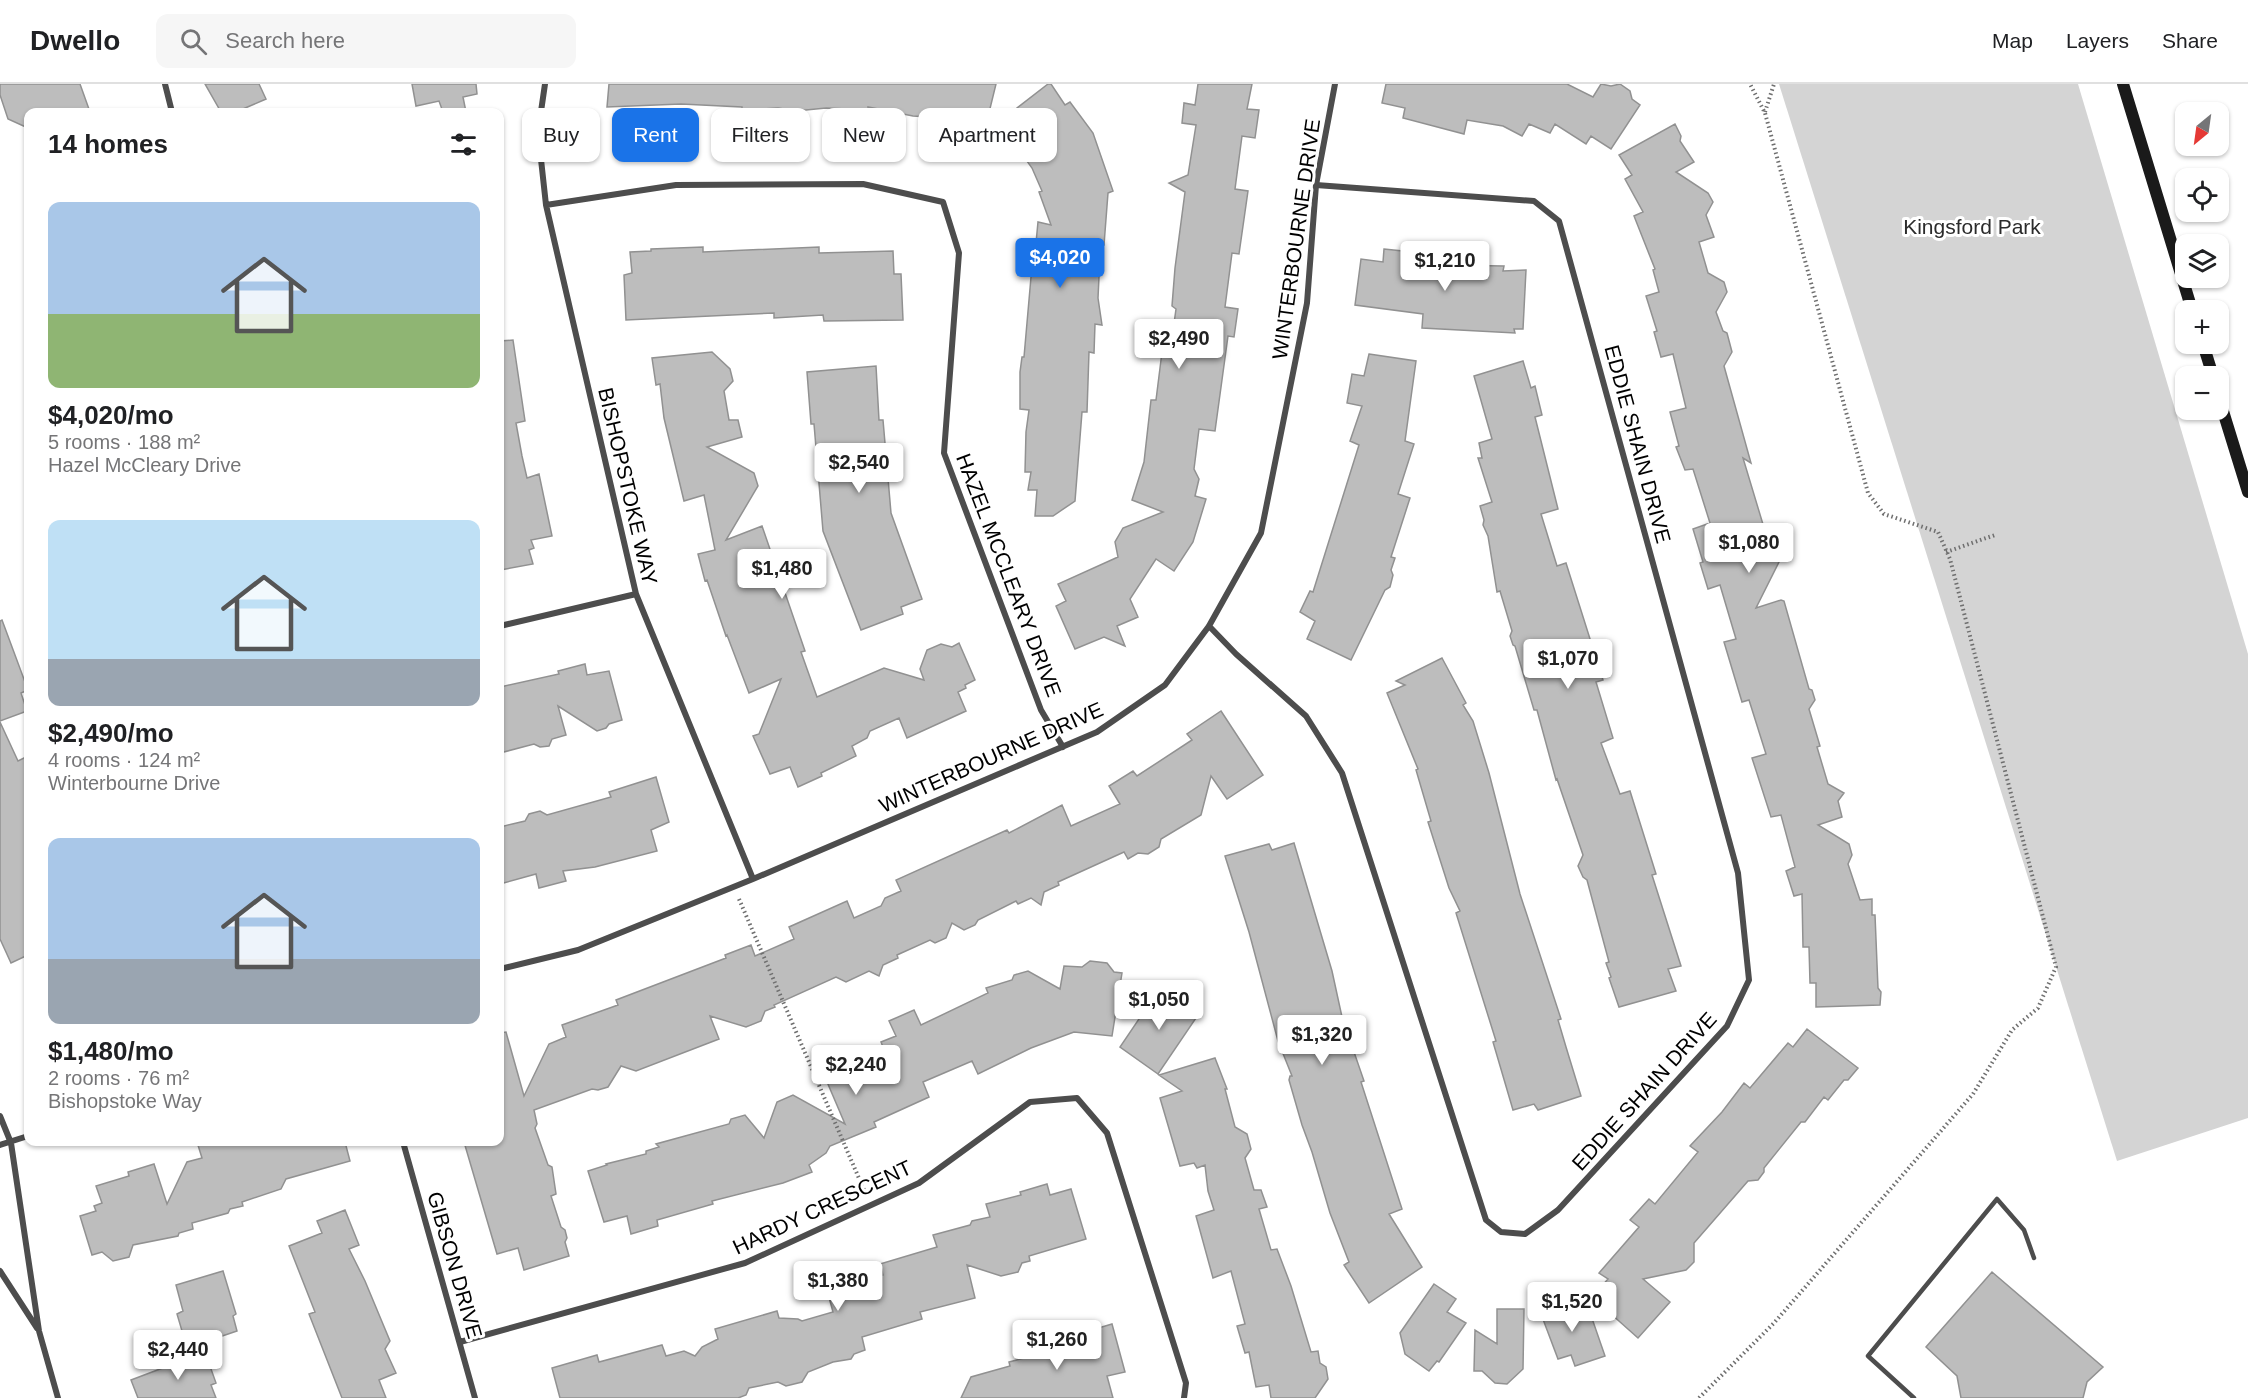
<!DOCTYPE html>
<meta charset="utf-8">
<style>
:root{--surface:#fff;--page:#f6f6f6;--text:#202124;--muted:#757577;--line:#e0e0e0;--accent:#1a73e8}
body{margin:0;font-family:Arial,sans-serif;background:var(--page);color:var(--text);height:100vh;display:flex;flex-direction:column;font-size:22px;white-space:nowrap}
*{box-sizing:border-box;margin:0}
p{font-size:20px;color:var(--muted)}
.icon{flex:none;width:33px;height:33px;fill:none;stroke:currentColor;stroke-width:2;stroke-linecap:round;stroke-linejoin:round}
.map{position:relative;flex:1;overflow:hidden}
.panel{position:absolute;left:24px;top:24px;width:480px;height:1038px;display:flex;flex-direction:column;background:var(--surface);border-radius:12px;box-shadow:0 2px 4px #0004}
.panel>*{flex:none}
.hud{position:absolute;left:522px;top:24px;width:570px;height:54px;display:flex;gap:12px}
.needle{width:39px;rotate:209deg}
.buttons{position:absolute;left:2175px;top:18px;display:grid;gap:12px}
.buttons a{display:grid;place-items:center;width:54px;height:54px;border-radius:12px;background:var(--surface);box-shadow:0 2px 4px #0004;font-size:30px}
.price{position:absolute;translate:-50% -51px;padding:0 14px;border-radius:6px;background:#fff;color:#222;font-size:20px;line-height:39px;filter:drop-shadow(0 2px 3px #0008)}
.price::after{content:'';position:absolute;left:50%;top:36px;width:18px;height:14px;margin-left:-9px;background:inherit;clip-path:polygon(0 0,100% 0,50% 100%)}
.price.current{background:var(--accent);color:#fff}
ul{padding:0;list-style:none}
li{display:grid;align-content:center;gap:12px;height:318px;padding:0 24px}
li span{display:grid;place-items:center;height:186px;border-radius:12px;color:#555}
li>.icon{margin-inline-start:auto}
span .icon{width:108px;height:108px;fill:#fffc;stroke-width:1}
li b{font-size:26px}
h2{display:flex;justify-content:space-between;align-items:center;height:72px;padding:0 24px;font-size:26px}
.tag{padding:0 21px;border-radius:12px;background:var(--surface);box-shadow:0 2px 4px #0004;font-size:21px;line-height:54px}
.tag.current{background:var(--accent);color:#fff}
header{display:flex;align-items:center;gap:36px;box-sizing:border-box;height:84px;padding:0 30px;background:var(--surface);border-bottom:2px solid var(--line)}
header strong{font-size:28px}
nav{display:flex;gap:33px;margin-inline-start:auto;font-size:21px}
.search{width:420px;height:54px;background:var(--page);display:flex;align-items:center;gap:15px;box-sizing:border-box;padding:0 21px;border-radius:12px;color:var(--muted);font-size:22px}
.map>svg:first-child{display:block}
.green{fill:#d4d4d4}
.building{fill:#bdbdbd;stroke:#919191;stroke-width:1.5}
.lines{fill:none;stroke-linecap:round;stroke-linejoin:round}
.path{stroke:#6f6f6f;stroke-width:4;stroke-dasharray:1.5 3;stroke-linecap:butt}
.lane{stroke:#4d4d4d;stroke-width:4.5}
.street{stroke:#4d4d4d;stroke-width:6}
.secondary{stroke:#1a1a1a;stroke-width:12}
.labels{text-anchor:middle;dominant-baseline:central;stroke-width:6;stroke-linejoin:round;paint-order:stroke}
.park-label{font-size:21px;fill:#2b2b2b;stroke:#fff}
.street-label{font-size:21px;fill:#000;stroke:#fff}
</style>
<header>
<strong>Dwello</strong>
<div class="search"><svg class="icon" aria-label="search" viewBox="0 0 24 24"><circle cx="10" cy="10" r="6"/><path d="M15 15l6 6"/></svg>Search here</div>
<nav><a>Map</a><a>Layers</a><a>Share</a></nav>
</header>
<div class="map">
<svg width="2248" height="1314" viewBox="0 0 2248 1314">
<rect width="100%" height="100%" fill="#fff"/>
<!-- green -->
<path class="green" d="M 1779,0 L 2078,0 L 2248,570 L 2248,1034 L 2117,1077 Z"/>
<!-- building -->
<path class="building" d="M 0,0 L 80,0 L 90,28 L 28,28 L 28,44 L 8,35 L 0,11 Z
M 205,0 L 259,0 L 266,15 L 236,28 L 221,28 Z
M 412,0 L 476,0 L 477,10 L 463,13 L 466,28 L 443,28 L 439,17 L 416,22 Z
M 609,0 L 996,0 L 985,45 L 943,34 L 913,32 L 868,23 L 868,26 L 826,24 L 796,27 L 778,24 L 742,26 L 742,23 L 681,20 L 607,23 Z
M 1048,0 L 1051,0 L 1065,21 L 1070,18 L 1093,49 L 1113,107 L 1108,109 L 1104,161 L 1101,161 L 1099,193 L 1098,214 L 1102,241 L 1095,240 L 1094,269 L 1089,268 L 1087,328 L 1082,328 L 1075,417 L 1053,432 L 1035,432 L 1037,406 L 1028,406 L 1031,388 L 1025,388 L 1026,348 L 1029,326 L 1020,325 L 1020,288 L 1022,273 L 1024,273 L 1034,159 L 1036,159 L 1038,138 L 1051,141 L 1039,108 L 1042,107 L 1032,84 L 1014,59 L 1010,62 L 995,41 Z
M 1198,0 L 1252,0 L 1247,25 L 1259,26 L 1255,54 L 1242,52 L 1235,105 L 1248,107 L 1239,170 L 1232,169 L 1225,223 L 1238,225 L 1234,253 L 1228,252 L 1215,347 L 1199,345 L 1194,385 L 1199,395 L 1195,412 L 1206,415 L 1193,458 L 1174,487 L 1156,475 L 1130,515 L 1138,533 L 1117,542 L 1125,562 L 1104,553 L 1075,565 L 1056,522 L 1066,517 L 1058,500 L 1118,473 L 1115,458 L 1123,444 L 1163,428 L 1132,416 L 1144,378 L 1151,316 L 1156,316 L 1163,260 L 1171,261 L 1176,225 L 1172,222 L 1175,184 L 1185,108 L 1169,99 L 1188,91 L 1196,41 L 1182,39 L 1184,19 L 1195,21 Z
M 1386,0 L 1567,0 L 1593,13 L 1601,0 L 1611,2 L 1620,0 L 1630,7 L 1632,15 L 1640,21 L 1611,65 L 1591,52 L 1586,60 L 1555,40 L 1550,49 L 1529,40 L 1522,52 L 1503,42 L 1467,36 L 1464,50 L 1403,34 L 1405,24 L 1382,19 Z
M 1675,40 L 1681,52 L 1680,57 L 1694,78 L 1676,88 L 1708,109 L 1713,118 L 1706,131 L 1714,153 L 1699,158 L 1708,189 L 1724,198 L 1727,208 L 1716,228 L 1723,247 L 1727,249 L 1732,268 L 1724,282 L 1751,379 L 1743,374 L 1768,457 L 1778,464 L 1781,474 L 1756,524 L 1781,516 L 1784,517 L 1809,605 L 1812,606 L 1815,616 L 1809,625 L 1820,662 L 1817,663 L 1828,700 L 1844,709 L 1838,717 L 1842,733 L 1818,741 L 1849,760 L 1852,771 L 1848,780 L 1860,816 L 1872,815 L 1872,831 L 1875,831 L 1878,904 L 1881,908 L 1880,921 L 1816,923 L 1816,899 L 1810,899 L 1809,863 L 1803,863 L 1802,810 L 1794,812 L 1786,787 L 1795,783 L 1781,731 L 1771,733 L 1752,674 L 1766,670 L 1749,616 L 1742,618 L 1724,558 L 1736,555 L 1720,501 L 1708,505 L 1700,479 L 1703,478 L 1693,445 L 1710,439 L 1693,385 L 1685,386 L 1676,363 L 1679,362 L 1670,328 L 1686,324 L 1673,270 L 1661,273 L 1654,248 L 1657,247 L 1646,212 L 1659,208 L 1653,186 L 1655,185 L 1634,132 L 1643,128 L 1625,95 L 1632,91 L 1619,71 Z
M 703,163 L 703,168 L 819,163 L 819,169 L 893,167 L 894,190 L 901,190 L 903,236 L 824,237 L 823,231 L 774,234 L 774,229 L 626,236 L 624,191 L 632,189 L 630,168 L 651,167 L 651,165 Z
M 1384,165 L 1412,168 L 1412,172 L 1448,175 L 1447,181 L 1504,182 L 1503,187 L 1526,186 L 1523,245 L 1514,245 L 1515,249 L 1422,244 L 1423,230 L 1355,221 L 1361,175 L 1383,178 Z
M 513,256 L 525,337 L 516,339 L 522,372 L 527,394 L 539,390 L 552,452 L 531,456 L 534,464 L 529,466 L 533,480 L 500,486 L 500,257 Z
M 712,268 L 730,285 L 733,297 L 724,307 L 729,336 L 738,336 L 742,353 L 707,363 L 754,389 L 758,402 L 726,456 L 762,442 L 805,567 L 801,568 L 817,613 L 884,584 L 924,596 L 920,585 L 927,566 L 941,560 L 952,563 L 959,559 L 975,596 L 965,601 L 966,604 L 958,608 L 966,627 L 907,654 L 899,634 L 870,647 L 867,654 L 852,662 L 856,672 L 821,689 L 822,692 L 798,703 L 790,683 L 770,690 L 753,652 L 759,650 L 781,595 L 749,609 L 727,551 L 726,552 L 707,496 L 705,497 L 698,470 L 715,466 L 704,411 L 684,417 L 664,334 L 660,300 L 656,301 L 652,274 Z
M 1369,270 L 1416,277 L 1405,357 L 1414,360 L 1398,410 L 1410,414 L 1391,473 L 1395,474 L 1391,486 L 1393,491 L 1390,503 L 1385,506 L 1351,576 L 1307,555 L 1315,537 L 1300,528 L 1310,507 L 1313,508 L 1359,361 L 1350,357 L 1362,322 L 1347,319 L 1352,290 L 1364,292 Z
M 1523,277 L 1531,304 L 1535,302 L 1542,331 L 1535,333 L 1558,425 L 1541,430 L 1557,482 L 1566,479 L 1603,596 L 1596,598 L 1613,654 L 1601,659 L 1620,710 L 1630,707 L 1656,790 L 1652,791 L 1681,882 L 1668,885 L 1676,907 L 1619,923 L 1609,894 L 1611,893 L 1606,879 L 1609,878 L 1587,796 L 1583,793 L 1578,782 L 1583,771 L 1557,695 L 1556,696 L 1537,626 L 1534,626 L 1515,562 L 1513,561 L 1510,552 L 1512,547 L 1500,507 L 1497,508 L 1488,452 L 1483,441 L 1484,436 L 1480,422 L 1492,418 L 1478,374 L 1482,374 L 1479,359 L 1492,355 L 1474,292 Z
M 876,282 L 879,336 L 883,336 L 891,429 L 922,515 L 901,523 L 903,530 L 861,546 L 823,447 L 814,340 L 811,340 L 807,288 Z
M 2,536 L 28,606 L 21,609 L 27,627 L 0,637 L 0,537 Z
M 1442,574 L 1466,619 L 1463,621 L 1473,637 L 1489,689 L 1520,810 L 1561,935 L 1558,936 L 1566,963 L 1581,1012 L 1538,1026 L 1534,1020 L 1513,1026 L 1493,958 L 1496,957 L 1456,829 L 1460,827 L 1449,804 L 1428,738 L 1431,737 L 1416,686 L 1418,685 L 1387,609 L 1405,601 L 1396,597 Z
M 585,580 L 587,591 L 609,587 L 622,636 L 609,640 L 606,644 L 597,647 L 558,622 L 566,651 L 552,655 L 549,662 L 540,663 L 534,660 L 500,669 L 500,603 L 559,590 L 558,587 Z
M 1221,627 L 1263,691 L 1227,715 L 1211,692 L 1201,731 L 1161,755 L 1159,763 L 1148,770 L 1138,769 L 1128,775 L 1124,768 L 1058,798 L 1059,801 L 1044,808 L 1041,821 L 1031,814 L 1018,820 L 1016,817 L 978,836 L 975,841 L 964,846 L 952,839 L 946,854 L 935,859 L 930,856 L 897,871 L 898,874 L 883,881 L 879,892 L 869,887 L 846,898 L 836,893 L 774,921 L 775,923 L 765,927 L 761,937 L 746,943 L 710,932 L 719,955 L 636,987 L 621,982 L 608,1003 L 598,1006 L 592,1005 L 534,1026 L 537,1040 L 535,1044 L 548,1081 L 552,1083 L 556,1110 L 551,1112 L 561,1143 L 565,1146 L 567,1154 L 565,1158 L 569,1172 L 524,1186 L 518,1164 L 497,1170 L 464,1058 L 500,1058 L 500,949 L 506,948 L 524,1012 L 549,960 L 566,953 L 562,941 L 618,921 L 616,916 L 726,874 L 725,871 L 751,861 L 755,872 L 794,855 L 789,843 L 847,817 L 854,834 L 881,822 L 885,814 L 901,807 L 896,796 L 1007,746 L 1009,749 L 1062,721 L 1071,742 L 1120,720 L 1109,702 L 1133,687 L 1137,692 L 1192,656 L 1187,650 Z
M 0,638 L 18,677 L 28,672 L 28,871 L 11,879 L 0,855 Z
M 656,693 L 669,738 L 651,746 L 657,767 L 595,783 L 563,787 L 566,797 L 539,804 L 536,790 L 500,800 L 500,743 L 525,737 L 529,730 L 540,727 L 547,731 L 611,713 L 609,708 Z
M 1294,759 L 1332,887 L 1342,933 L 1364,997 L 1361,998 L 1402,1125 L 1389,1130 L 1422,1183 L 1369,1219 L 1344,1181 L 1349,1178 L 1330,1129 L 1312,1068 L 1302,1041 L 1289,996 L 1290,992 L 1292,992 L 1278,957 L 1249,848 L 1225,772 L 1269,760 L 1272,766 Z
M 1090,877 L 1107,879 L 1114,888 L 1122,889 L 1112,952 L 1074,948 L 1031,964 L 978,990 L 972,977 L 923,998 L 929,1013 L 874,1038 L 876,1043 L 830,1062 L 826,1069 L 809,1081 L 812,1088 L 783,1099 L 712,1117 L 713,1120 L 657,1136 L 658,1142 L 631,1150 L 627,1132 L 604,1138 L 588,1087 L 607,1081 L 606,1080 L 646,1070 L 646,1067 L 659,1063 L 656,1060 L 729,1040 L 731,1035 L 745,1031 L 764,1054 L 777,1018 L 793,1011 L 845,1040 L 822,986 L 839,978 L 843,981 L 883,963 L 881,958 L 896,952 L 889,937 L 914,926 L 921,941 L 988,909 L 986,904 L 1012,896 L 1014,891 L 1028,887 L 1060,905 L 1064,882 L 1082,883 Z
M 1160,904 L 1198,931 L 1158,990 L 1120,963 Z
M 1807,945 L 1858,984 L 1848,996 L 1844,996 L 1828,1016 L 1824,1013 L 1805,1038 L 1801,1038 L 1764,1084 L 1764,1088 L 1758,1096 L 1748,1097 L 1694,1159 L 1694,1178 L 1686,1186 L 1643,1195 L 1670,1218 L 1638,1254 L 1592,1213 L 1608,1195 L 1599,1189 L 1639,1143 L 1630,1136 L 1649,1115 L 1655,1120 L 1698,1068 L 1690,1062 L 1722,1028 L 1744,999 L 1750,1004 L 1788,959 L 1793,963 Z
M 1215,974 L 1227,1005 L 1225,1005 L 1235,1043 L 1247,1050 L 1251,1065 L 1245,1074 L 1254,1106 L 1261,1106 L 1267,1123 L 1259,1125 L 1271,1166 L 1277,1165 L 1291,1202 L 1311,1268 L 1318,1267 L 1320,1279 L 1326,1283 L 1328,1295 L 1315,1314 L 1271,1314 L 1269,1301 L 1256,1303 L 1249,1268 L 1245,1269 L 1237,1242 L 1245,1240 L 1231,1187 L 1213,1194 L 1196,1132 L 1214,1126 L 1208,1107 L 1205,1081 L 1197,1084 L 1194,1079 L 1180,1082 L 1160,1014 L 1182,1007 L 1159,991 Z
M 197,1058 L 345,1058 L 350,1077 L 286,1095 L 281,1105 L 242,1118 L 243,1122 L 230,1125 L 228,1129 L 192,1139 L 193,1145 L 179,1149 L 178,1152 L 133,1161 L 129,1173 L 113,1177 L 102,1168 L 92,1171 L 80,1132 L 96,1127 L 94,1122 L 102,1119 L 96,1102 L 129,1092 L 128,1088 L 154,1080 L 167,1120 L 187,1078 L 202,1074 Z
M 1047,1100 L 1050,1111 L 1071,1105 L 1086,1155 L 1029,1172 L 1030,1177 L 1022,1179 L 1018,1188 L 1001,1192 L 967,1181 L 975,1214 L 920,1228 L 922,1235 L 862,1253 L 865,1266 L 854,1270 L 851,1275 L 833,1278 L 808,1288 L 802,1298 L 786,1302 L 778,1298 L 749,1304 L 746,1311 L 738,1314 L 560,1314 L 552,1284 L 597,1271 L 599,1278 L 662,1261 L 666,1272 L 684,1267 L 695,1272 L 702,1263 L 718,1255 L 715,1245 L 777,1227 L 779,1234 L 798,1235 L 802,1237 L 833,1228 L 827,1206 L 883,1191 L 880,1180 L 937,1163 L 933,1151 L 970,1141 L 972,1137 L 990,1133 L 986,1120 L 1021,1111 L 1020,1108 Z
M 345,1126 L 359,1161 L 349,1165 L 365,1197 L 390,1257 L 385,1265 L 396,1289 L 379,1296 L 386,1314 L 342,1314 L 309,1230 L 315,1228 L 289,1162 L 322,1149 L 317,1137 Z
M 223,1187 L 236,1230 L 233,1232 L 237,1247 L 187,1264 L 177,1230 L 183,1227 L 176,1201 Z
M 1992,1188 L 2103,1283 L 2087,1298 L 2083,1314 L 1961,1314 L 1957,1292 L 1926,1263 Z
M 1434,1200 L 1456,1215 L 1447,1228 L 1466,1239 L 1439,1278 L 1437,1277 L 1429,1287 L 1405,1270 L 1400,1249 Z
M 1563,1213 L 1571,1238 L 1587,1220 L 1605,1272 L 1575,1282 L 1571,1271 L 1558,1275 L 1538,1222 Z
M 1497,1225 L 1524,1225 L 1523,1285 L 1507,1300 L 1495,1299 L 1482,1287 L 1474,1287 L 1475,1246 L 1497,1260 Z
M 1112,1240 L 1125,1288 L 1107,1292 L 1113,1314 L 961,1314 L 971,1293 L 1010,1282 L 1009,1278 L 1024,1274 L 1025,1270 L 1036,1267 L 1040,1269 L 1067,1261 L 1065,1254 Z
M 205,1268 L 216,1299 L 211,1301 L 216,1314 L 138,1314 L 131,1296 Z"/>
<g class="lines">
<!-- path -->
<path class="path" d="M 1765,28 L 1774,0
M 1946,468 L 1995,451
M 739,815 L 864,1106
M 1699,1314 L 1774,1239 L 1973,1010 L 2012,946 L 2038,924 L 2056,883 L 1950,475 L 1938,448 L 1884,430 L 1868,409 L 1765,29 L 1750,0"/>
<!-- lane -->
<path class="lane" d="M 1914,1314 L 1868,1272 L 1997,1115 L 2024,1146 L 2034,1174"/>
<!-- street -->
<path class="street" d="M 165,0 L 172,28
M 545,0 L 538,48 L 546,121 L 636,510 L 753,795
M 546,121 L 676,101 L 863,100 L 943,118 L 959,169 L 944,369 L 1041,626 L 1063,663
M 500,542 L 636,510
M 1209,542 L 1236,570 L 1306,632 L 1342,689 L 1486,1136 L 1501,1148 L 1525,1150 L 1558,1126 L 1727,942 L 1749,896 L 1738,789 L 1559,137 L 1534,117 L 1316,101
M 500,885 L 578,866 L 753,795 L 1097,648 L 1165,601 L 1209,542 L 1261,449 L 1307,219 L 1316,101 L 1335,0
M 0,1032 L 11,1059 L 39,1247 L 58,1314
M 403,1058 L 475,1314
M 0,1061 L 28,1052
M 0,1187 L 37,1244
M 460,1258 L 745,1179 L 919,1099 L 1030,1018 L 1077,1014 L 1107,1049 L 1186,1299 L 1184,1314"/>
<!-- secondary -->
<path class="secondary" d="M 2123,0 L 2192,226
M 2203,260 L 2213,292
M 2218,311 L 2248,408"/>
</g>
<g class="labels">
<!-- park labels -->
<g class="park-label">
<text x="1972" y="142">Kingsford Park</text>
</g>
<!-- street labels -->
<g class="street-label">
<text transform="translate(1296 155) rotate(-82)">WINTERBOURNE DRIVE</text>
<text transform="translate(1638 360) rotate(75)">EDDIE SHAIN DRIVE</text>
<text transform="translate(628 402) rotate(77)">BISHOPSTOKE WAY</text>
<text transform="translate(1009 491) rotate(69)">HAZEL MCCLEARY DRIVE</text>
<text transform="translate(991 673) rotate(-24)">WINTERBOURNE DRIVE</text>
<text transform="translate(1644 1007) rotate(-48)">EDDIE SHAIN DRIVE</text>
<text transform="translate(822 1123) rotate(-25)">HARDY CRESCENT</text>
<text transform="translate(455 1181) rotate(74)">GIBSON DRIVE</text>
</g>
</g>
</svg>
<div class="buttons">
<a><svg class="needle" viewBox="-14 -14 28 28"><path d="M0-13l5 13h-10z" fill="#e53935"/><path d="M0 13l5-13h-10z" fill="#757577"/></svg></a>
<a><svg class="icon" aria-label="locate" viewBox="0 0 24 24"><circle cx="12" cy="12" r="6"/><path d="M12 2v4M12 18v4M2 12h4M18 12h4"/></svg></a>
<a><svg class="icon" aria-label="layers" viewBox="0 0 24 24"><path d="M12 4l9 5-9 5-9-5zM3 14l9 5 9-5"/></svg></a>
<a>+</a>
<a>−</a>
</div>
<b class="price current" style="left:1060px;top:205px">$4,020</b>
<b class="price" style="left:1445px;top:208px">$1,210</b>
<b class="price" style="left:1179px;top:286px">$2,490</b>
<b class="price" style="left:859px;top:410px">$2,540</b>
<b class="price" style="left:1749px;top:490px">$1,080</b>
<b class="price" style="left:782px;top:516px">$1,480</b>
<b class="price" style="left:1568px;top:606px">$1,070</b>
<b class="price" style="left:1159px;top:947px">$1,050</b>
<b class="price" style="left:1322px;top:982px">$1,320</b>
<b class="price" style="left:856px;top:1012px">$2,240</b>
<b class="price" style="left:838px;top:1228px">$1,380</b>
<b class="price" style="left:1572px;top:1249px">$1,520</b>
<b class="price" style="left:1057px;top:1287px">$1,260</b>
<b class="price" style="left:178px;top:1297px">$2,440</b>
<div class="hud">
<a class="tag">Buy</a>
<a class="tag current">Rent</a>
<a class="tag">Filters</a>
<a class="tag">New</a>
<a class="tag">Apartment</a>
</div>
<section class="panel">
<h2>14 homes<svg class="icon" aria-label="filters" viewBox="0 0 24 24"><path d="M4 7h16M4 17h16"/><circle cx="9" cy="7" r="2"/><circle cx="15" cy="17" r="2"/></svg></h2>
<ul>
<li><span style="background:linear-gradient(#a9c7e8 60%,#8fb573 0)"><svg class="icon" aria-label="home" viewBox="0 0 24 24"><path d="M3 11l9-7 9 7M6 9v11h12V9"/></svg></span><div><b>$4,020/mo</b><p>5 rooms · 188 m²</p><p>Hazel McCleary Drive</p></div></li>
<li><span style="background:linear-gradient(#bfe0f5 75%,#9aa5b1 0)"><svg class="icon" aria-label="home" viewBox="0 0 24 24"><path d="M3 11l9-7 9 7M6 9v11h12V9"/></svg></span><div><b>$2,490/mo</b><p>4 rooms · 124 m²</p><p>Winterbourne Drive</p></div></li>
<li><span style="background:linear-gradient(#a9c7e8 65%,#9aa5b1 0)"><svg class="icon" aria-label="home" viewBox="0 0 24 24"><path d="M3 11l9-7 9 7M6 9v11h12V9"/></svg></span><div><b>$1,480/mo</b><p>2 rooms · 76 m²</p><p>Bishopstoke Way</p></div></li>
</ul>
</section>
</div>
